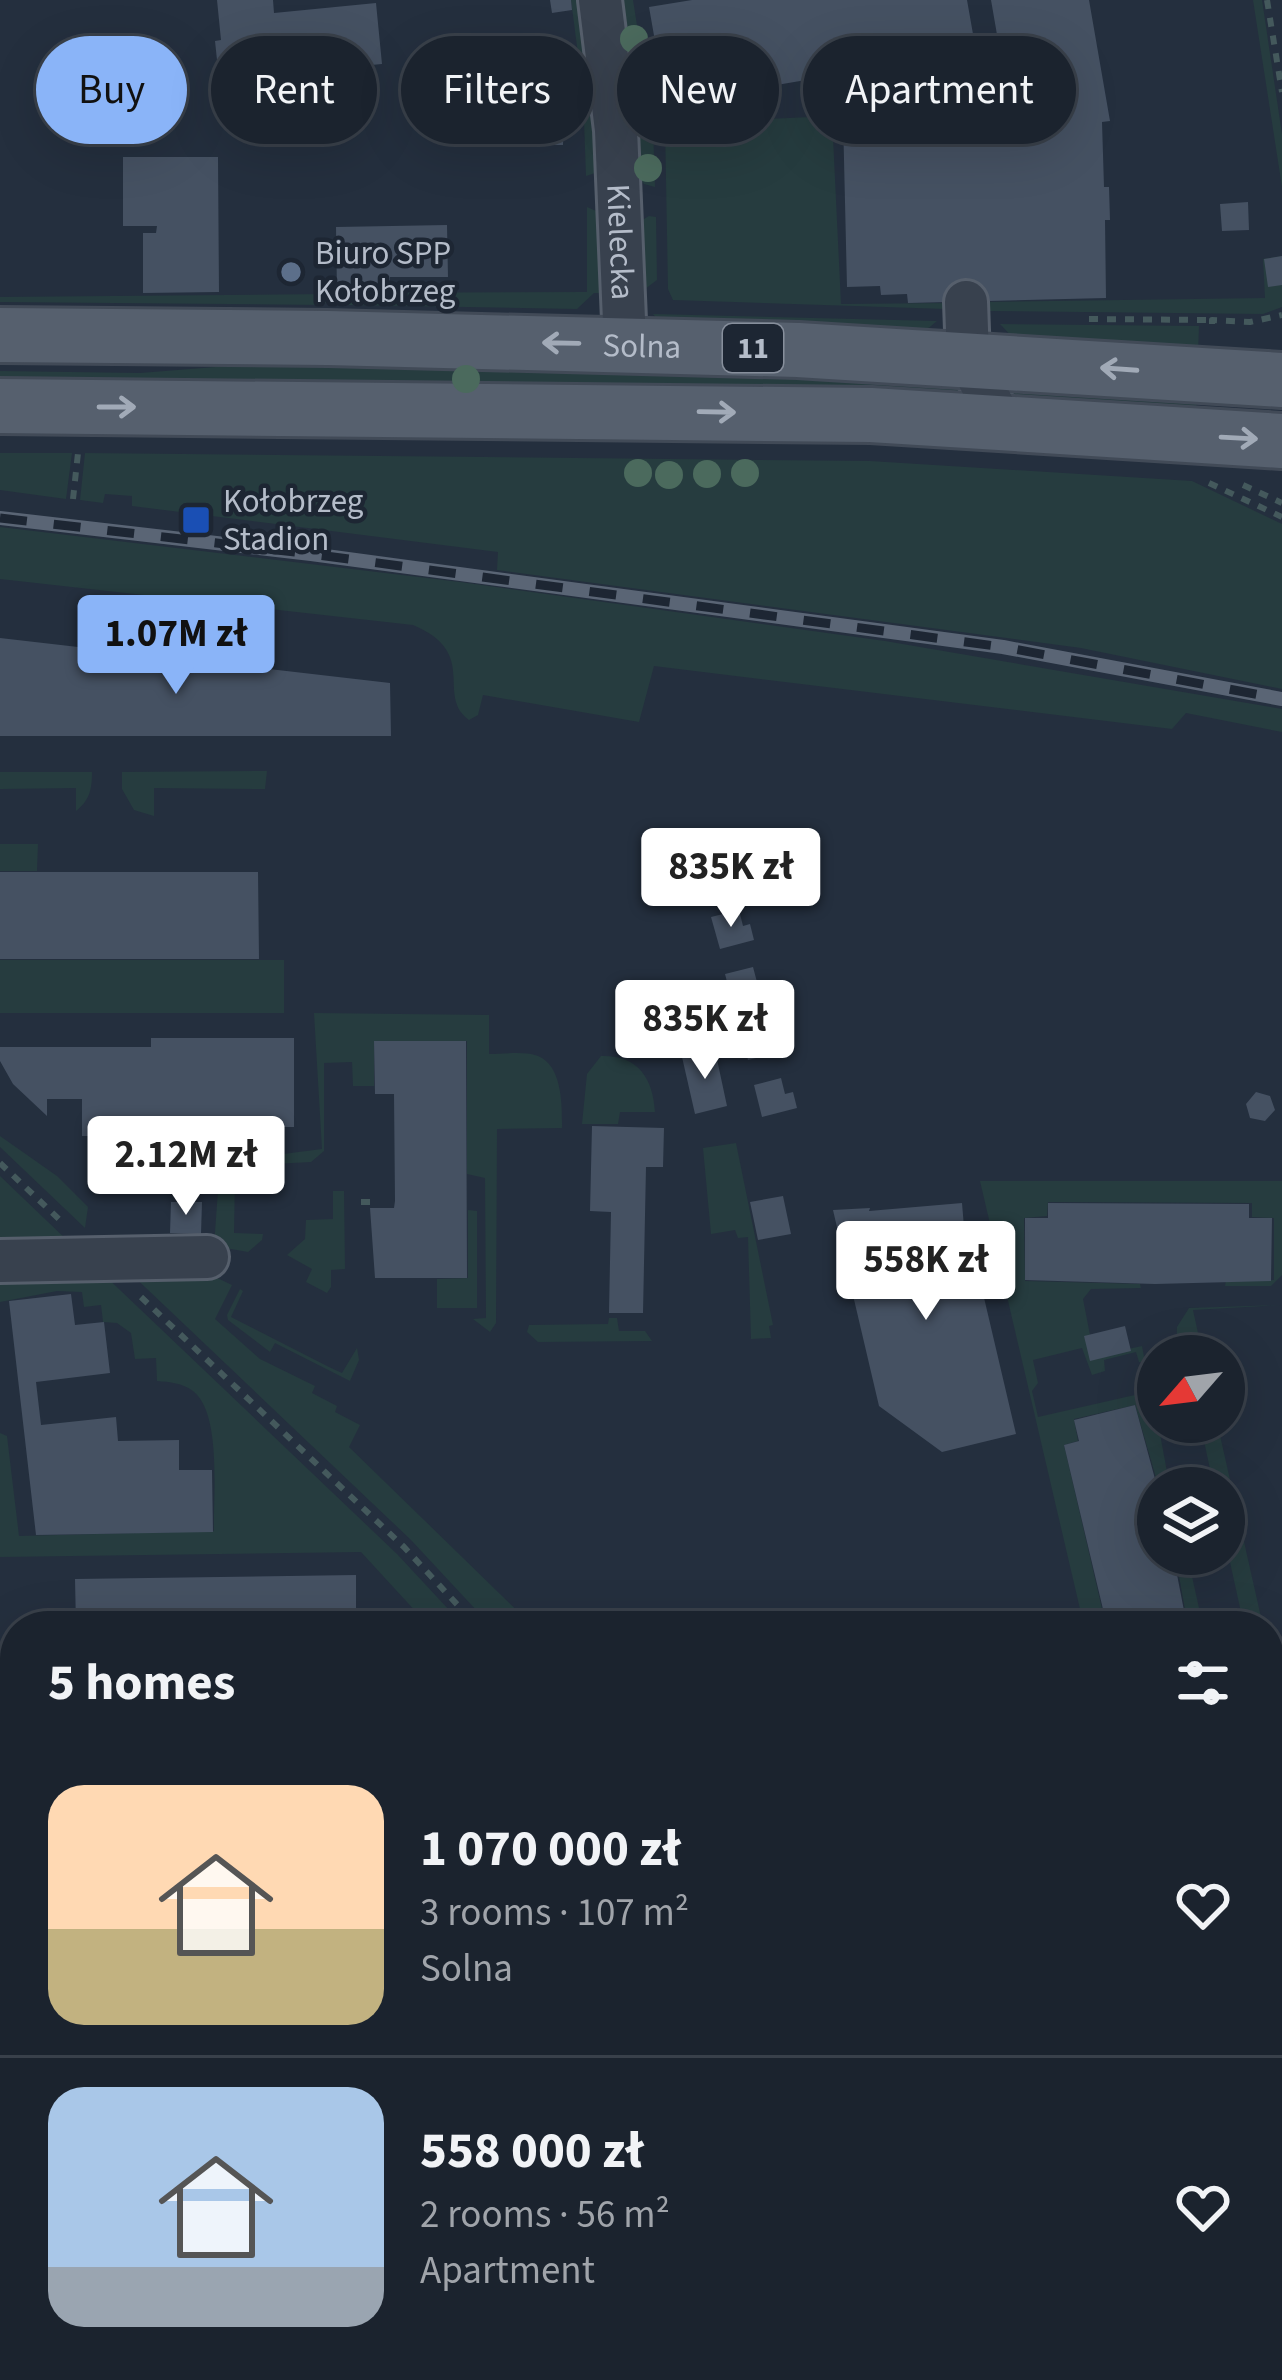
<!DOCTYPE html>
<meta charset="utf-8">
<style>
:root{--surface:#1b232e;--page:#242b36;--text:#f1f3f6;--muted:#a0a4aa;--line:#39404a;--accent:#8ab4f8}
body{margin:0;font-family:"Source Sans 3",sans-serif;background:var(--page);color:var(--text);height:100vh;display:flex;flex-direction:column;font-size:45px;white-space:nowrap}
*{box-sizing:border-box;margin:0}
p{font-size:39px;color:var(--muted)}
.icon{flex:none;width:66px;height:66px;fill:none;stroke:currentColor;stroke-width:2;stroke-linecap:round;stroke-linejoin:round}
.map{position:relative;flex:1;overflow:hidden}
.panel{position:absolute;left:0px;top:1611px;width:1284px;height:771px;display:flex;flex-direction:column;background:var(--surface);border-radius:48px 48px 0 0;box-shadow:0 12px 48px #0002,0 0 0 3px var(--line)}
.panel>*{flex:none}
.hud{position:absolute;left:36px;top:36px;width:1212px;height:108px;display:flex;gap:24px}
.needle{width:78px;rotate:242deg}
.controls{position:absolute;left:1137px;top:1335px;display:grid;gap:24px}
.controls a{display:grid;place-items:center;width:108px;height:108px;border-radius:50%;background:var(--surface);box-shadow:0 12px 48px #0002,0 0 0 3px var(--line);font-size:60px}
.price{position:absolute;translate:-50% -102px;padding:0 27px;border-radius:12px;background:#fff;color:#222;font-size:39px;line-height:78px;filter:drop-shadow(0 3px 6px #0008)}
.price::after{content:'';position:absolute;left:50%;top:72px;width:36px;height:27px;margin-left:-18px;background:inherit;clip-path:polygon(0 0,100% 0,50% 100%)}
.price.on{background:var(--accent);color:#111}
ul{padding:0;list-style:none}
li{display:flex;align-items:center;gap:36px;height:300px;padding:0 48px}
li+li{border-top:3px solid var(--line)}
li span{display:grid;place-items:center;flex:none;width:336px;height:240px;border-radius:36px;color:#555}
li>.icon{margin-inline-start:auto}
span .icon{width:144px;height:144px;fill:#fffc;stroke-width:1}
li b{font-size:51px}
h2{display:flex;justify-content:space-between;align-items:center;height:144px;padding:0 48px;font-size:51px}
.pill{padding:0 42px;border-radius:54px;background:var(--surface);box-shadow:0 12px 48px #0002,0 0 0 3px var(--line);font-size:42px;line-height:108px}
.pill.on{background:var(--accent);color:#111}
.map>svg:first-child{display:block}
.green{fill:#263c3f}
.building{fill:#455162}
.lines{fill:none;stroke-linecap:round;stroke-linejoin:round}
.minor-casing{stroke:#565f6c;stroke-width:48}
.major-casing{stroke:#414a57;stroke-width:60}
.path{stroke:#44595c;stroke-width:6;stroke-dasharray:9 9;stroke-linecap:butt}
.minor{stroke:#38414e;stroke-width:42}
.major{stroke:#56606e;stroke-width:54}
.rail-casing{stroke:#5a6575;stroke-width:14}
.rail{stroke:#1d2633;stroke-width:9;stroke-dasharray:27;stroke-linecap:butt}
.tree{fill:#4b6a5d}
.oneway{stroke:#a1aab7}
.service-dot{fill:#5c6f8a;stroke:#1d2633;stroke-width:4.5}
.transit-dot{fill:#1a4fb4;stroke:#1d2633;stroke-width:4.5}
.labels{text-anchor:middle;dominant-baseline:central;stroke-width:9;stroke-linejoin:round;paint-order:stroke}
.shield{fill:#1d2633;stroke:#878f9c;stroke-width:3}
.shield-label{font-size:30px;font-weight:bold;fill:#b4bcc9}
.street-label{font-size:33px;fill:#b4bcc9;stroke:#1d2633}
.poi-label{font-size:33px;fill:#b4bcc9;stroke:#1d2633;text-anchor:start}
</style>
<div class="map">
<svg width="1282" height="2380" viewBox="0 0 1282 2380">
<rect width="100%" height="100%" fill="#242f3e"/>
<!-- green -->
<path class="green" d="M 571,0 L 581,0 L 601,171 L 586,176 L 583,93 Z
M 616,0 L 633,0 L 653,126 L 655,187 L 644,184 L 638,177 Z
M 1253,0 L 1262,0 L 1282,134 L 1282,187 Z
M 832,116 L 841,304 L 950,303 L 946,309 L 673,300 L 668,289 L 665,124 Z
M 587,207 L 603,214 L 607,293 L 594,293 L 577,309 L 347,305 L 340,293 L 587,292 Z
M 649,216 L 656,217 L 657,280 L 641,292 L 639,222 Z
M 1282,256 L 1282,307 L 1263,314 L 990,311 L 984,302 L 1265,298 L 1263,259 Z
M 332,294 L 324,305 L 0,302 L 0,297 Z
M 653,314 L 937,321 L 919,336 L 658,320 Z
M 1000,324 L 1199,326 L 1198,354 L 1017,342 Z
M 315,359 L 959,379 L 970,400 L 0,387 L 0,371 L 140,373 Z
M 1000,387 L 1197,394 L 1196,416 L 1028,403 Z
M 0,453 L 72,453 L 66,499 L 0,490 Z
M 85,453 L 870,461 L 1192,481 L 1282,524 L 1282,689 L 1081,648 L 497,570 L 498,552 L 132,506 L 132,496 L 105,494 L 103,503 L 80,500 Z
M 0,527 L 460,582 L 885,641 L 1282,709 L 1282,732 L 1186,713 L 1172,729 L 654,666 L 639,722 L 483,695 L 478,715 L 469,720 C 435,695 480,653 413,625 L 0,579 Z
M 267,771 L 265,789 L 154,788 L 154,816 L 134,810 L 122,789 L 122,772 Z
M 0,772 L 92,772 C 92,789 90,800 76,811 L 76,788 L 0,789 Z
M 0,844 L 38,844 L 37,871 L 0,871 Z
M 0,960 L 284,960 L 284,1013 L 0,1013 Z
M 314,1013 L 489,1015 L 489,1054 C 503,1054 525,1051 538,1056 C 563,1066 562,1107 562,1128 L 497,1129 L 496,1323 L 490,1332 L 473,1319 L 486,1318 L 485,1178 L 467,1174 L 467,1041 L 374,1041 L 374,1086 L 353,1086 L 352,1062 L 324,1063 L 324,1151 L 311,1162 L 273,1164 L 263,1177 L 235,1177 L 234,1233 L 263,1234 L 262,1240 L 248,1252 L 214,1246 L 220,1162 L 322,1149 Z
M 601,1056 C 638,1055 653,1078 655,1112 L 620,1112 L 618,1124 L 582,1124 L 587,1074 Z
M 0,1136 L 57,1176 L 88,1207 L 85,1228 L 0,1147 Z
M 736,1143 L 773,1325 L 769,1326 L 771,1338 L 751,1339 L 748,1237 L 738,1238 L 735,1230 L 711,1234 L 703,1148 Z
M 0,1176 L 70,1243 L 0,1247 Z
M 980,1181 L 1282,1181 L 1282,1275 L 1271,1286 L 1225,1286 L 1226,1281 L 1274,1280 L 1274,1218 L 1252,1217 L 1252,1203 L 1048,1202 L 1047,1216 L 1024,1218 L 1025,1281 L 1140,1284 L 1141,1288 L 1091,1289 L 1083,1299 L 1091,1340 L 1091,1357 L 1142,1346 L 1145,1362 L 1139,1362 L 1136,1352 L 1104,1360 L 1105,1371 L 1092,1375 L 1082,1348 L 1033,1360 L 1038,1383 L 1032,1391 L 1038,1417 L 1148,1392 L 1153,1396 L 1170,1488 L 1159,1488 L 1135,1405 L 1074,1419 L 1078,1441 L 1064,1445 L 1106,1626 L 1084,1626 Z
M 333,1191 L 344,1191 L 345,1269 L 331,1270 L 331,1287 L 327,1293 L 306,1282 L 312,1269 L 287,1255 L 305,1239 L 306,1220 L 333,1219 Z
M 468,1210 L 477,1211 L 477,1308 L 437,1308 L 437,1279 L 468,1278 Z
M 126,1269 L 213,1276 L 232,1285 L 215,1319 L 260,1359 L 315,1386 L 312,1393 L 337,1406 L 335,1412 L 360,1425 L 349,1447 L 533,1626 L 491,1626 L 411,1540 Z
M 99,1270 L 397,1554 L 464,1626 L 429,1626 L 361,1552 L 0,1557 L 0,1433 L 7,1436 L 19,1536 L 214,1531 C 213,1497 222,1413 193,1391 C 182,1383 170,1382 157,1381 L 156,1358 L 135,1359 L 131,1333 L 117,1323 L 103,1322 L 101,1305 L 84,1307 L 82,1292 L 57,1291 L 0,1302 L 0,1273 Z
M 240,1289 L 243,1291 L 231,1317 L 329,1367 L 342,1373 L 357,1348 L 359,1360 L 350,1381 L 275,1343 L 270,1352 L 228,1320 L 227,1315 Z
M 1282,1305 L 1193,1310 L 1203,1356 L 1176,1356 L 1177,1327 L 1189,1308 Z
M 609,1318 L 617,1318 L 619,1331 L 645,1331 L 652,1341 L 538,1342 L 527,1332 L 529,1325 L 608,1324 Z
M 1200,1422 L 1217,1422 L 1263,1626 L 1244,1626 L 1228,1553 L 1224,1553 L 1224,1488 L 1214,1488 Z
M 1175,1554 L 1187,1554 L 1203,1626 L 1188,1626 Z
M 8,2251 L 15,2280 L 15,2367 L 44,2367 L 51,2380 L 21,2380 C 0,2339 0,2298 0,2252 Z"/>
<!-- building -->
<path class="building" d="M 217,0 L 273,0 L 274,13 L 376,3 L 382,64 L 219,79 L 215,41 L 221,40 Z
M 550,0 L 571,0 L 572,10 L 552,13 Z
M 692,0 L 967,0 L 976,51 L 666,104 L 649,7 Z
M 991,0 L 1089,0 L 1110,121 L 1102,122 L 1104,187 L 1109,187 L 1110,220 L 1105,220 L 1106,298 L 908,303 L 907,294 L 881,295 L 880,286 L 847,287 L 843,117 L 1006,111 L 1009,104 Z
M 564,106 L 563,145 L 477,145 L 476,107 Z
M 123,157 L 218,157 L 219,292 L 143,293 L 143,233 L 156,233 L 157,226 L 123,226 Z
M 1248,202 L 1249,230 L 1222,231 L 1220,204 Z
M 447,225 L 448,277 L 390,277 L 390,292 L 337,293 L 336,227 Z
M 1282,256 L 1282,285 L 1268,287 L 1264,259 Z
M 0,638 L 390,683 L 391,736 L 0,736 Z
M 724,853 L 728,869 L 735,867 L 740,883 L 705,892 L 696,861 Z
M 0,872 L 258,872 L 259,959 L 0,959 Z
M 739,910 L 743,926 L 750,924 L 754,940 L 720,949 L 711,917 Z
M 753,967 L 757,982 L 764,980 L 768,996 L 733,1005 L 725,974 Z
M 767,1021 L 771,1037 L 779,1035 L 783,1051 L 748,1060 L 740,1028 Z
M 151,1038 L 294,1038 L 294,1127 L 242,1127 L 242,1136 L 186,1135 L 186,1127 L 155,1127 L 155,1136 L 82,1136 L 82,1099 L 47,1099 L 47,1116 L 13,1084 L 0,1061 L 0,1047 L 151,1047 Z
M 374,1041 L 466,1041 L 467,1278 L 375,1278 L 370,1208 L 394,1208 L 395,1201 L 394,1094 L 375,1094 Z
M 715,1050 L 727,1106 L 695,1114 L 682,1057 Z
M 781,1078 L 785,1094 L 793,1092 L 797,1108 L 762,1117 L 754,1085 Z
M 1256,1092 L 1270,1096 L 1275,1110 L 1265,1121 L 1250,1118 L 1246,1104 Z
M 592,1126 L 664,1128 L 663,1167 L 646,1167 L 643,1313 L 609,1313 L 611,1212 L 590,1211 Z
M 783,1196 L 791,1234 L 758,1240 L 750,1202 Z
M 171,1202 L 202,1202 L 201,1234 L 170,1233 Z
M 962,1203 L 965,1239 L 970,1238 L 1016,1434 L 942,1452 L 879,1406 L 841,1244 L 846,1243 L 845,1239 L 843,1234 L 839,1236 L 833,1210 L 870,1208 L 869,1211 Z
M 1048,1203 L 1249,1204 L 1249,1218 L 1272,1218 L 1271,1281 L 1155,1284 L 1025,1280 L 1025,1218 L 1048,1218 Z
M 71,1294 L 75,1325 L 104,1322 L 110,1373 L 36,1382 L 41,1425 L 116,1417 L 118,1441 L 179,1440 L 179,1470 L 212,1470 L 213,1532 L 36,1535 L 9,1301 Z
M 1125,1326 L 1131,1351 L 1090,1361 L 1084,1336 Z
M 1135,1405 L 1158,1490 L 1158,1554 L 1173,1554 L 1187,1626 L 1107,1626 L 1064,1445 L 1079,1441 L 1074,1420 Z
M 356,1575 L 356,1626 L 76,1626 L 75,1579 Z
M 1271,1699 L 1282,1699 L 1282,1762 L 1272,1762 Z
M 1282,2284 L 1282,2376 L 1244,2379 L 1244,2367 L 1269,2367 L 1269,2285 Z
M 211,2367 L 414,2367 L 414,2380 L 211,2380 Z
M 483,2367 L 686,2367 L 686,2380 L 483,2380 Z
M 841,2367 L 930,2367 L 931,2380 L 841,2380 Z
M 1025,2367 L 1044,2367 L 1047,2380 L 1028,2380 Z"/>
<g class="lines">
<!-- minor casing -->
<g class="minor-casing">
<g id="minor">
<path id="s1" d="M 600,0 L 616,130 L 625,344"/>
<path d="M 966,302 L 968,358 L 1001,421"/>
<path d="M 0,1261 L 207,1257"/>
<path d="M 0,1942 L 15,2045"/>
<path d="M 1269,2202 L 1282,2202"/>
<path d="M 92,2367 L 95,2380"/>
<path d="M 186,2367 L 189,2380"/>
</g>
</g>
<!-- major casing -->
<g class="major-casing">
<g id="major">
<path id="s2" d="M 0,335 L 328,338 L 798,350 L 1282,380"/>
<path d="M 0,406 L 871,415 L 1282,441"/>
</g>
</g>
<!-- path -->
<path class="path" d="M 1267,0 L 1282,92
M 657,110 L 660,144
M 1089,319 L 1212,320
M 1212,324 L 1212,320 L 1250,322 L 1282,315
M 1209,483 L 1282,517
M 1243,485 L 1282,503
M 73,499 L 78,453
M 0,1163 L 62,1222
M 361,1202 L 372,1202
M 141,1297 L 404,1547 L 477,1626
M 732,2367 L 735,2380
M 825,2367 L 826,2380"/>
<!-- minor -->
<use href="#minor" class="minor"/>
<!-- major -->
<use href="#major" class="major"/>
<!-- rail casing -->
<g class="rail-casing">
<path id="rail" d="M 0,518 L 311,554 L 1003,647 L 1282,699"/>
</g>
<!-- rail -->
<use href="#rail" class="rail"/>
</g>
<!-- trees -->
<g class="tree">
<circle cx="634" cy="39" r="14"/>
<circle cx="642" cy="79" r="14"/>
<circle cx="646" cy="124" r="14"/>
<circle cx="648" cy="168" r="14"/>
<circle cx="466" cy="379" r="14"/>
<circle cx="638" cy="473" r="14"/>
<circle cx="745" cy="473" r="14"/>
<circle cx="707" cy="474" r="14"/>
<circle cx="669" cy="475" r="14"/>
</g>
<!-- one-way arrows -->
<defs><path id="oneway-shaft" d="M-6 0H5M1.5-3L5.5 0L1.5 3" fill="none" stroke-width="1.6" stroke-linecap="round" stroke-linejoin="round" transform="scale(3)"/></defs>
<g class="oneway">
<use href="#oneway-shaft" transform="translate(561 343) rotate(-179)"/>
<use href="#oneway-shaft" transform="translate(1119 369) rotate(-176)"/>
<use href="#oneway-shaft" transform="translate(117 407)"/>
<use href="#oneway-shaft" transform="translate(717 412) rotate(1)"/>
<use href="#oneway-shaft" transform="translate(1239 438) rotate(3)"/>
</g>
<!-- markers -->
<circle class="service-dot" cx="291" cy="272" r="12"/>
<rect class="transit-dot" x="181" y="505" width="30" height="30" rx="6"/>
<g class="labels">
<!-- shield labels -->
<rect class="shield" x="723" y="324" width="60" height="48" rx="9"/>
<g class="shield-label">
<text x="753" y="348">11</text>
</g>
<!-- street labels -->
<g class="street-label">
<text stroke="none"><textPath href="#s1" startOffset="243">Kielecka</textPath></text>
<text stroke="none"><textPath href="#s2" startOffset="642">Solna</textPath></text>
</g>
<!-- poi labels -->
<g class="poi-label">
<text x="315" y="253">Biuro SPP<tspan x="315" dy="38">Kołobrzeg</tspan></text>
<text x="223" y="501">Kołobrzeg<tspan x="223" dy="38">Stadion</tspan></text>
</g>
</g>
</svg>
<div class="controls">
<a><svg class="needle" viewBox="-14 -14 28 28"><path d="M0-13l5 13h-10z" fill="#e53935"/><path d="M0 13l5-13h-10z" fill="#a0a4aa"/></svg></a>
<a><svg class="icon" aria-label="layers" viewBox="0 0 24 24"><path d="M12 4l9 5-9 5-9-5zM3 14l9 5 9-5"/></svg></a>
</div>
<b class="price on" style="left:176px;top:697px">1.07M zł</b>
<b class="price" style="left:731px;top:930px">835K zł</b>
<b class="price" style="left:705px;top:1082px">835K zł</b>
<b class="price" style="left:186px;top:1218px">2.12M zł</b>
<b class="price" style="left:926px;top:1323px">558K zł</b>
<div class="hud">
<a class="pill on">Buy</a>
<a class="pill">Rent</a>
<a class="pill">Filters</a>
<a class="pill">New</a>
<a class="pill">Apartment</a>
</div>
<section class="panel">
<h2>5 homes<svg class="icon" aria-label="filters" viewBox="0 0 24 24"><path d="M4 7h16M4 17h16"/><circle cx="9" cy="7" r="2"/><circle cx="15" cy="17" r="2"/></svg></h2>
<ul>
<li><span style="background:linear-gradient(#ffd9b3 60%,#c2b280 0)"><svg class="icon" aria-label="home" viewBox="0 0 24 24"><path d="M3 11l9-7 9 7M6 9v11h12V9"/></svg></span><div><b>1 070 000 zł</b><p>3 rooms · 107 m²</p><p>Solna</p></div><svg class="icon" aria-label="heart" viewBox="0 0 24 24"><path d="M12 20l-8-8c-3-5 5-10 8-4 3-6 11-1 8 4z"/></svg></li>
<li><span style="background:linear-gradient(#a9c7e8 75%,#9aa5b1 0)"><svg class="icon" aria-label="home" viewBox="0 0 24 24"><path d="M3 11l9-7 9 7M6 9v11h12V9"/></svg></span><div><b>558 000 zł</b><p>2 rooms · 56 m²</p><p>Apartment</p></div><svg class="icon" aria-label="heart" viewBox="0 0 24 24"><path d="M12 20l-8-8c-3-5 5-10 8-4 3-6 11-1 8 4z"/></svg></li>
</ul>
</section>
</div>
